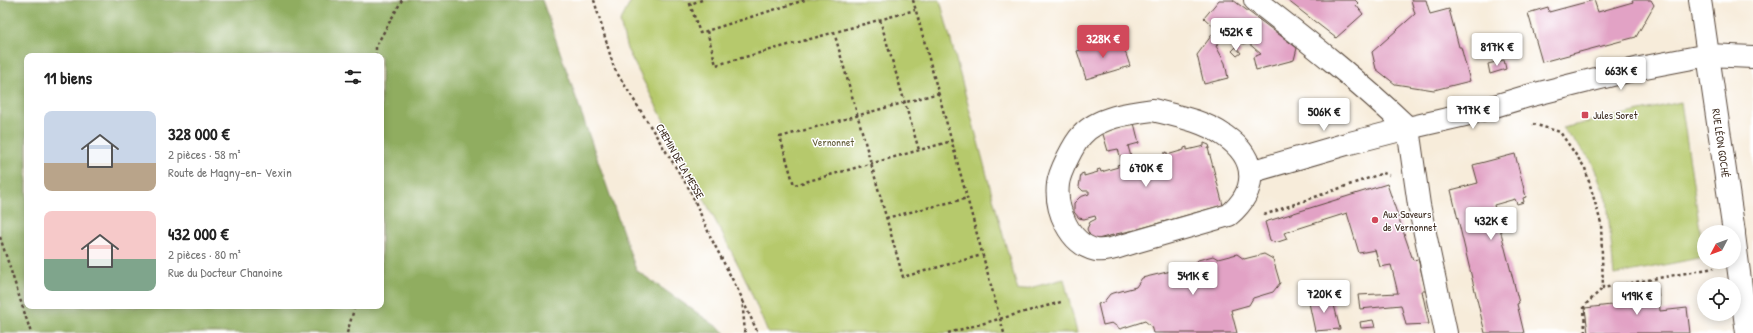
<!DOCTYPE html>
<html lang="fr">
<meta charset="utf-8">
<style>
:root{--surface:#fff;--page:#f6f6f6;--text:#222;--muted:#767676;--accent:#d1495b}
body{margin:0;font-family:"Patrick Hand",sans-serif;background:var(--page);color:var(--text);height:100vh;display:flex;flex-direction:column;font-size:15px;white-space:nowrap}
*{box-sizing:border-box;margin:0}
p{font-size:13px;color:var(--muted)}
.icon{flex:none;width:22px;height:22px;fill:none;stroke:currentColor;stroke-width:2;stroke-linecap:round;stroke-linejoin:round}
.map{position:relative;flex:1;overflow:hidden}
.panel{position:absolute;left:24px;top:53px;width:360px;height:256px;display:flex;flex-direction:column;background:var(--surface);border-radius:8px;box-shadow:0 2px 10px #0003}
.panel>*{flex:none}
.needle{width:26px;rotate:229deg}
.controls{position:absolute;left:1697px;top:225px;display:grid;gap:8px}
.controls a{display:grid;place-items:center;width:44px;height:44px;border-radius:50%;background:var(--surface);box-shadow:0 2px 10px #0003;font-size:20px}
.price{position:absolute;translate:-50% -34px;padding:0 9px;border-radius:4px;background:#fff;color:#222;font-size:13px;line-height:26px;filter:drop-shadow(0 1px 2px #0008)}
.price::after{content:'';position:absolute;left:50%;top:24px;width:12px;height:9px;margin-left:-6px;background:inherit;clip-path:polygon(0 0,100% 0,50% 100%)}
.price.current{background:var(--accent);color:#fff}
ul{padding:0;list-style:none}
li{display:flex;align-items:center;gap:12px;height:100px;padding:0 20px}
li span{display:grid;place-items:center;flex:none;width:112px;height:80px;border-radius:8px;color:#555}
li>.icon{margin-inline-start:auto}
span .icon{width:48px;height:48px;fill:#fffc;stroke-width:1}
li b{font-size:17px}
h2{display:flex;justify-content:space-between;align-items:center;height:48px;padding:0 20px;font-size:17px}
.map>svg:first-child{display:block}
.green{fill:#b6c96c;stroke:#787a45}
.forest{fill:#90ad60;stroke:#666c3f;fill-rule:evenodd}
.building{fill:#e2a2c5}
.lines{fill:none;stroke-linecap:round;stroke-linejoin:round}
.minor-casing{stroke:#57473a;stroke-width:24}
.secondary-casing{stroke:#57473a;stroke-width:24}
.path{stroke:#57473a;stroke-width:2.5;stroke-dasharray:3 3;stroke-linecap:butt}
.minor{stroke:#fff;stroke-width:22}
.secondary{stroke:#fff;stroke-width:22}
.poi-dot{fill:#d1495b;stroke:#fff;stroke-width:1.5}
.labels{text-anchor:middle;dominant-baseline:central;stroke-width:3;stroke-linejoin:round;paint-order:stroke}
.poi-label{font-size:11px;fill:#3b2a1e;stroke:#fff;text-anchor:start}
.park-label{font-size:11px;fill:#605a35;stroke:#fff}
.street-label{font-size:11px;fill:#3b2a1e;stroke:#fff}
</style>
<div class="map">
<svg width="1753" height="333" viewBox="0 0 1753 333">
<rect width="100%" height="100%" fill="#fff"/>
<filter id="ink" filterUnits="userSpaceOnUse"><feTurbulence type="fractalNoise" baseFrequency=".025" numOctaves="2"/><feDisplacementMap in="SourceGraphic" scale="8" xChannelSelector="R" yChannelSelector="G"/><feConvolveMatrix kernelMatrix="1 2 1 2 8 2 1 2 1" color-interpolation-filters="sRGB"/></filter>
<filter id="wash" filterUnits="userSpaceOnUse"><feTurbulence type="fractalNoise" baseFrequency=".012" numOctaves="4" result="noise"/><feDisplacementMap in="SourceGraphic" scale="16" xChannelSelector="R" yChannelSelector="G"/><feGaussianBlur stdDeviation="0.9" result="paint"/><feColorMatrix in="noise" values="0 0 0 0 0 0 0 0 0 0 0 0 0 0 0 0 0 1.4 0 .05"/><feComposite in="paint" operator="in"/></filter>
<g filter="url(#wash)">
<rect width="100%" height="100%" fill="#f7ecda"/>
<!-- green -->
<path class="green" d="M 634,0 L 940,0 L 1018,291 L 1064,279 L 1077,333 L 768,333 L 745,278 L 627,49 L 620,22 L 631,1 Z
M 1681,102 L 1704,257 L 1614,275 L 1607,199 L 1591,160 L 1562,128 Z"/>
<!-- forest -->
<path class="forest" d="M 0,0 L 542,0 L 636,270 L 726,333 L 0,333 ZM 27,56 L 381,56 L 381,306 L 27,306 Z"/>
<g id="blocks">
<!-- building -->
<path class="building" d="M 1219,0 L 1233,0 L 1297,48 L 1294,60 L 1256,70 L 1253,57 L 1261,54 L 1247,42 L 1244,44 L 1219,25 L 1216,29 L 1204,18 Z
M 1287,0 L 1355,0 L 1358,3 L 1356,5 L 1363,14 L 1336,38 Z
M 1411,0 L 1426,0 L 1430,14 L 1449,9 L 1459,47 L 1461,47 L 1470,81 L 1434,90 L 1395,84 L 1376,69 L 1372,52 L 1415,14 Z
M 1594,0 L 1598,12 L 1633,2 L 1632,0 L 1651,0 L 1654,5 L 1636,37 L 1542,62 L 1528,13 L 1548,7 L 1549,12 Z
M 1214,32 L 1221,40 L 1216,46 L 1225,63 L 1228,78 L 1204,84 L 1197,55 Z
M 1121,39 L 1130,66 L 1086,79 L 1077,51 Z
M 1236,47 L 1241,53 L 1237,56 L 1232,51 Z
M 1504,60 L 1506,69 L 1490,74 L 1488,64 Z
M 1134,123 L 1139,143 L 1128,146 L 1133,164 L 1142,161 L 1142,158 L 1145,158 L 1145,160 L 1164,156 L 1164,153 L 1167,152 L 1167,155 L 1184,150 L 1184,148 L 1187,147 L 1187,150 L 1204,146 L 1204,143 L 1209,145 L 1210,148 L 1208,148 L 1223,205 L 1138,229 L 1138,231 L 1135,232 L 1135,230 L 1116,234 L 1117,237 L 1114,238 L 1113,235 L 1098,239 L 1099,241 L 1090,236 L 1087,229 L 1090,222 L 1096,219 L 1095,216 L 1084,219 L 1079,218 L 1074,212 L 1074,203 L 1080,197 L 1089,194 L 1089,191 L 1083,191 L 1079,187 L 1081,174 L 1084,173 L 1084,176 L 1098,172 L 1097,170 L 1100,169 L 1101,172 L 1118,167 L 1117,165 L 1120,164 L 1121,167 L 1123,166 L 1118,149 L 1108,151 L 1102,131 Z
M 1515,154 L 1526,197 L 1523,198 L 1524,202 L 1517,204 L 1515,199 L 1494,205 L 1519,303 L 1517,304 L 1524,333 L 1485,333 L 1451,190 L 1478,183 L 1473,165 Z
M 1387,184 L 1413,260 L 1418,259 L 1426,291 L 1422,291 L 1429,324 L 1406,325 L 1401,305 L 1360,309 L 1358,295 L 1398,293 L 1391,265 L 1380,267 L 1375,250 L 1359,253 L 1347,213 L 1284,233 L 1287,239 L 1275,243 L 1270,240 L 1265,222 Z
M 1237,254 L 1244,259 L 1264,254 L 1273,259 L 1280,283 L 1273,292 L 1253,298 L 1249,305 L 1231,310 L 1237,333 L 1153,333 L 1151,326 L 1145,321 L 1120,329 L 1112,323 L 1103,325 L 1098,304 L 1103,303 L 1110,294 L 1136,287 L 1142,278 L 1192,266 L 1198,260 L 1213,256 L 1218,259 Z
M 1658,288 L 1660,311 L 1687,308 L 1690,333 L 1588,333 L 1585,308 L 1620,304 L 1618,292 Z
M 1332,297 L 1340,329 L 1315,331 L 1308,298 Z
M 1373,320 L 1375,327 L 1361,328 L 1360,322 Z"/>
</g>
</g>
<g filter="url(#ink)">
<use href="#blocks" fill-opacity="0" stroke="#57473a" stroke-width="1"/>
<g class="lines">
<!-- minor casing -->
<g class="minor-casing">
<g id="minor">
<path id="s1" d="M 1708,55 L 1734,232"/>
<path d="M 1153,110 C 1177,116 1204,121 1225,136 C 1258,159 1258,190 1229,215 C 1197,224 1166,233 1135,242 C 1124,245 1107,252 1096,250 C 1069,244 1055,209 1058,184 C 1059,173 1074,143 1082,135 C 1098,117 1130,113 1153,110 Z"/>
<path d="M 1250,172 L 1350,143 L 1408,128 L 1419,205 L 1446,333"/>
<path d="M 1734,235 L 1747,333"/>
</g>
</g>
<!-- secondary casing -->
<g class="secondary-casing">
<path id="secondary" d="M 1255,0 C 1308,41 1360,82 1408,128 L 1465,115 L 1528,96 L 1640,68 L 1708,55 L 1753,57
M 1700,0 L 1708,55"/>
</g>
<!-- path -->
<path class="path" d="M 594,0 L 614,68 L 690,190 L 711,238 L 742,298 L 745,333
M 702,0 L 690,4 L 700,33 L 805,0
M 913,0 L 1004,333
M 880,20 L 919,150
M 707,31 L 716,65 L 915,10
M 834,32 L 903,277 L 982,255
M 376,56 L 376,46 L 402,0
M 939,93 L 780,137 L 794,185 L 952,141
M 1533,124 L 1560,132 L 1585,168 L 1601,223 L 1603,288 L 1714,268
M 1264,215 L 1383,173 L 1389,175
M 886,218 L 968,198
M 0,237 L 31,333
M 743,301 L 758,333
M 347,333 L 355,306
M 948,333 L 1061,302
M 1585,333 L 1584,306 L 1603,288"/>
<!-- minor -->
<use href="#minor" class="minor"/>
<!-- secondary -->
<use href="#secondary" class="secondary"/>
</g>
</g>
<!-- markers -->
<g class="poi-dot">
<rect x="1581" y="111" width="8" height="8" rx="2"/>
<circle cx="1375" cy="220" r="4"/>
</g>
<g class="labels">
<!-- poi labels -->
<g class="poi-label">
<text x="1593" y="115">Jules Soret</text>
<text x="1383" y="214">Aux Saveurs<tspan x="1383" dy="13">de Vernonnet</tspan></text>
</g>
<!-- park labels -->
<g class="park-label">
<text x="833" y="142">Vernonnet</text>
</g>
<!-- street labels -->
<g class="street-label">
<text stroke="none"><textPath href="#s1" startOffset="89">RUE LÉON GOCHÉ</textPath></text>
<text transform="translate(680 161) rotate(60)">CHEMIN DE LA MESSE</text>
</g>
</g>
</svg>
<div class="controls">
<a><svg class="needle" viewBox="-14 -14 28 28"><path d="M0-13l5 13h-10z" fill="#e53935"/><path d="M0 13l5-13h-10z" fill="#767676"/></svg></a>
<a><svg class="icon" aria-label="locate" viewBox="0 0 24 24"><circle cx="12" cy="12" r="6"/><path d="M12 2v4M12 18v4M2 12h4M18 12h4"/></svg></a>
</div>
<b class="price" style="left:1236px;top:52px">452K €</b>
<b class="price current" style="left:1103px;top:59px">328K €</b>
<b class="price" style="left:1497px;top:67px">817K €</b>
<b class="price" style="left:1621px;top:91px">663K €</b>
<b class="price" style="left:1473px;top:130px">717K €</b>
<b class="price" style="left:1324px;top:132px">506K €</b>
<b class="price" style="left:1146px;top:188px">670K €</b>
<b class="price" style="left:1491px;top:241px">432K €</b>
<b class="price" style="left:1193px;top:296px">541K €</b>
<b class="price" style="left:1324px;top:314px">720K €</b>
<b class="price" style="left:1637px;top:316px">419K €</b>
<section class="panel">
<h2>11 biens<svg class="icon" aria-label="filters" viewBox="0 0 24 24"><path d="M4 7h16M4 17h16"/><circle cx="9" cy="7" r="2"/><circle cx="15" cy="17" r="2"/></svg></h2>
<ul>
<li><span style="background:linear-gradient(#c9d6e8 65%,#b9a48a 0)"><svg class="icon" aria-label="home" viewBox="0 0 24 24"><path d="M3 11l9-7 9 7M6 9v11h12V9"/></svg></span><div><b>328 000 €</b><p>2 pièces · 58 m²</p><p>Route de Magny-en- Vexin</p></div></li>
<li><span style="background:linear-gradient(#f6c9c9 60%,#7fa58c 0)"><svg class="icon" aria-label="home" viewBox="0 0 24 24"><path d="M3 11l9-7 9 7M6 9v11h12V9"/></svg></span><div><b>432 000 €</b><p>2 pièces · 80 m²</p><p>Rue du Docteur Chanoine</p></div></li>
</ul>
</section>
</div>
